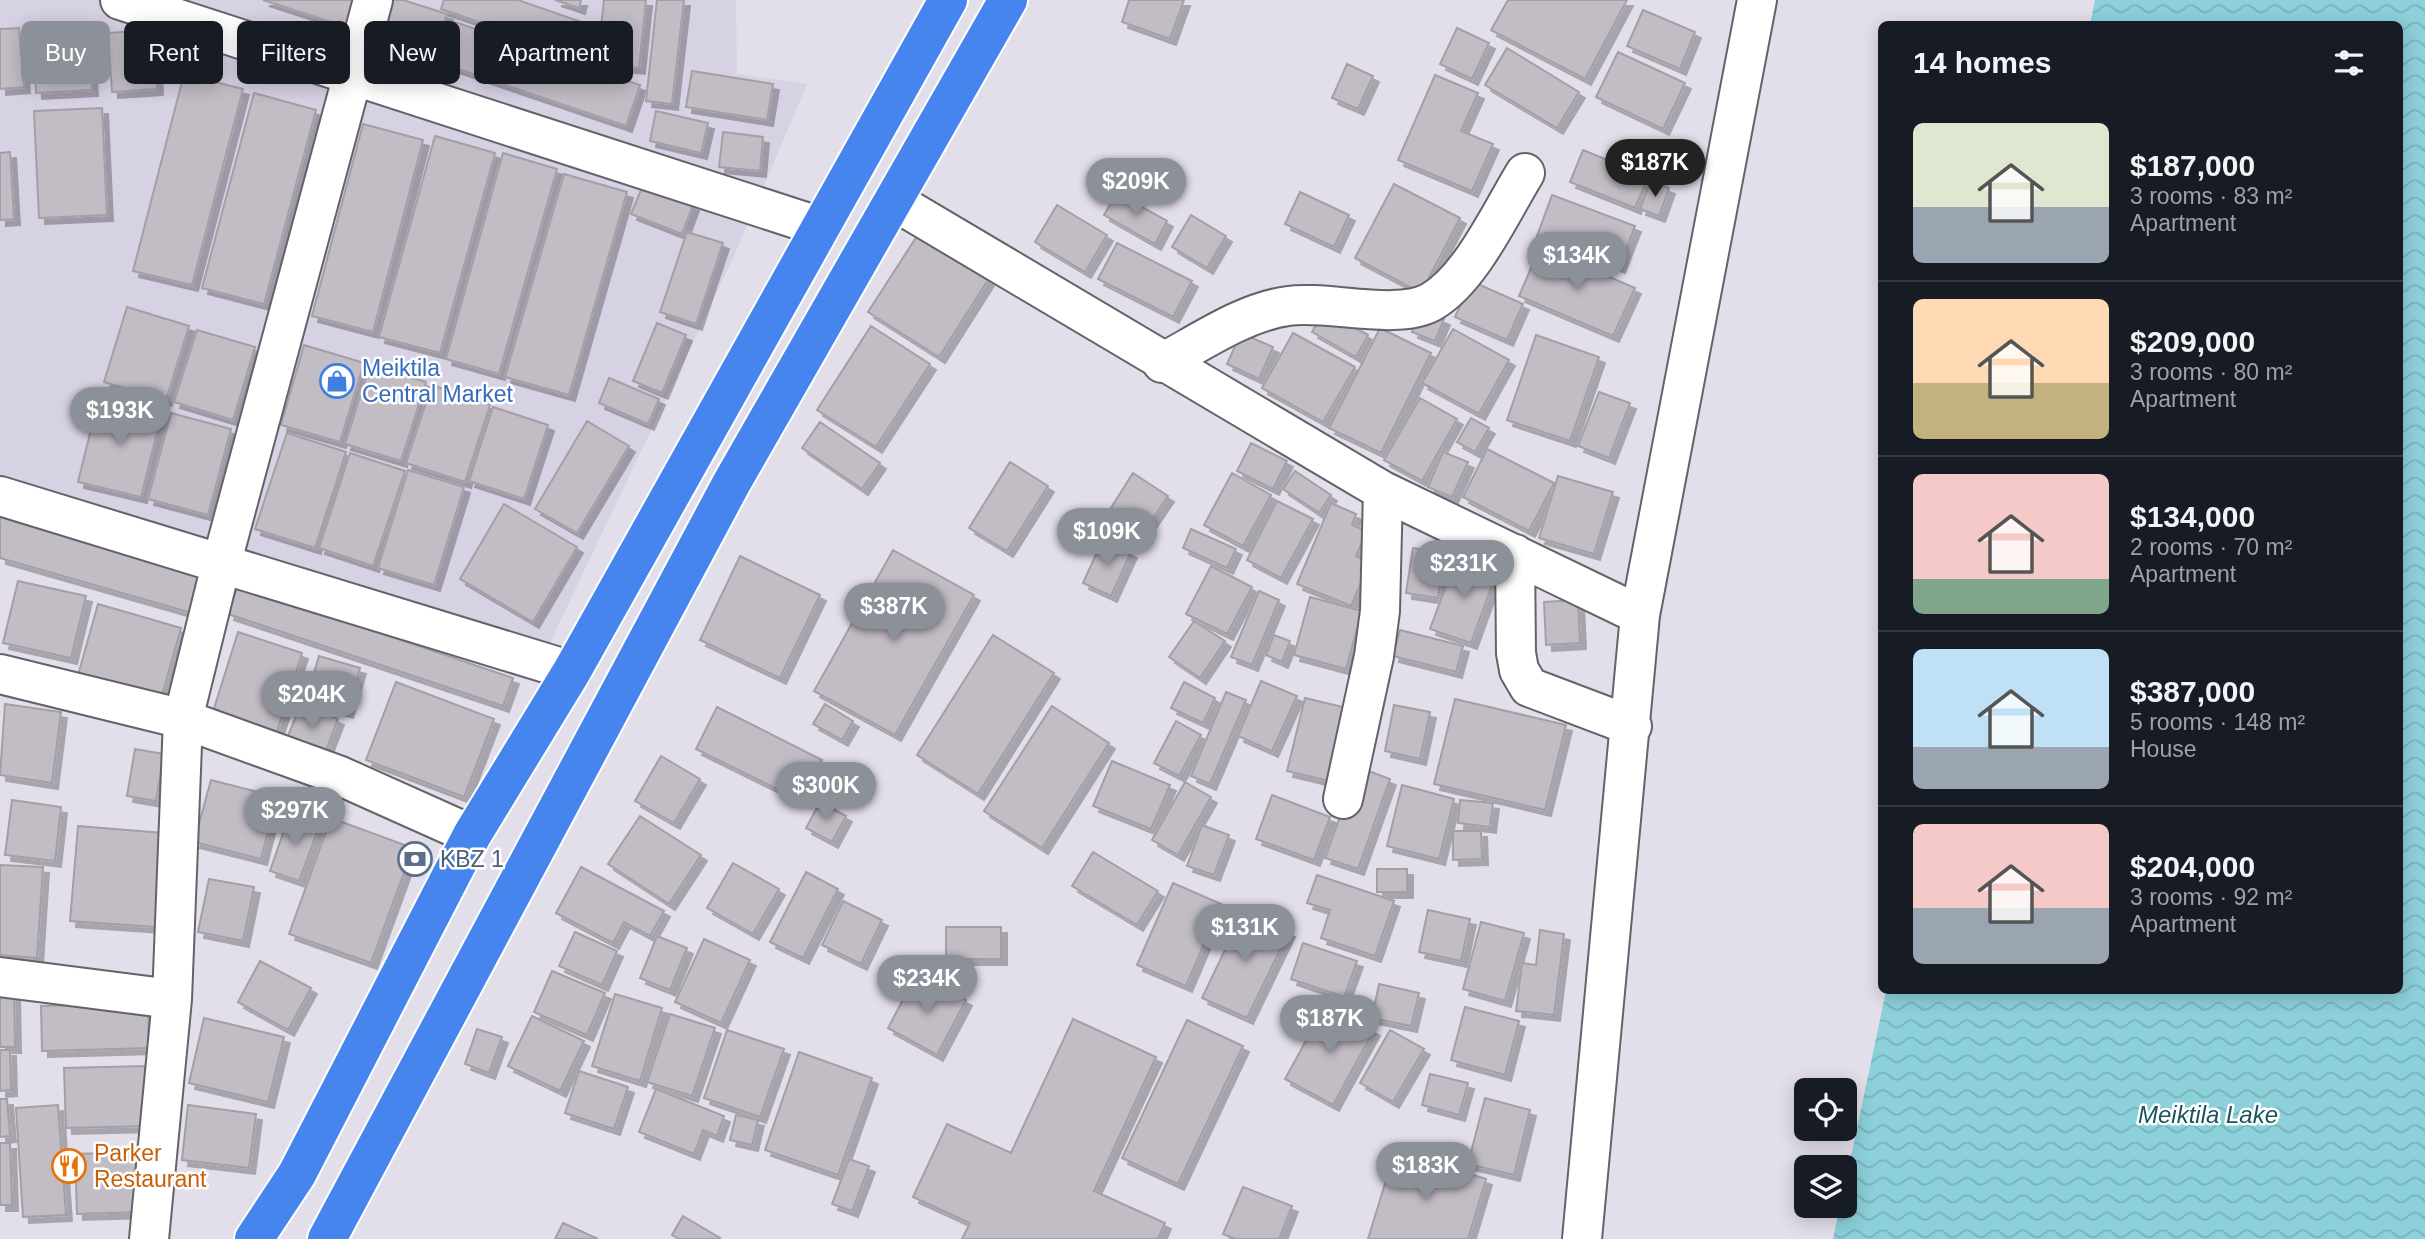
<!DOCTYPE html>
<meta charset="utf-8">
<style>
:root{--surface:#171b24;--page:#20242c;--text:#f1f3f6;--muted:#9ea1a6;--line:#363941;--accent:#8c9099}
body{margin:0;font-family:Arial,sans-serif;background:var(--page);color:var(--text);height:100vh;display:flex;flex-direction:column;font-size:26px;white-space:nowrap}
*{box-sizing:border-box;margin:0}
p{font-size:23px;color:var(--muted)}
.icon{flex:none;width:38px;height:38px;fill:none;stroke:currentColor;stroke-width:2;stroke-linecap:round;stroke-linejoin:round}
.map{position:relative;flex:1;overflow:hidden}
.panel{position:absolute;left:1878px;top:21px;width:525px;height:973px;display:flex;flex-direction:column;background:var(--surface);border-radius:10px;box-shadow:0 4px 18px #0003}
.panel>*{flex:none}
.guide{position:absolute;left:21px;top:21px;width:665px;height:63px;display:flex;gap:14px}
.buttons{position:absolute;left:1794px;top:1078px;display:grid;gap:14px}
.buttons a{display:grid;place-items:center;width:63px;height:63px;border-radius:10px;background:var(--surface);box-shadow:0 4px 18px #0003;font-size:35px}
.price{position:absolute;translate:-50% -60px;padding:0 16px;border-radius:24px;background:var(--accent);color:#fff;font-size:23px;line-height:46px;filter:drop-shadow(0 2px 4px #0008)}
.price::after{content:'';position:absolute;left:50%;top:42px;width:21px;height:16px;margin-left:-10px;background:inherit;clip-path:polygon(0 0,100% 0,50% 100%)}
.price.active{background:#222;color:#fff}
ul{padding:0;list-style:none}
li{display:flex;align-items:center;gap:21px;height:175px;padding:0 35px}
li+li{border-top:2px solid var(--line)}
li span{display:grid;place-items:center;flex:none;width:196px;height:140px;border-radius:10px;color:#555}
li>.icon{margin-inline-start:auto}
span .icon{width:84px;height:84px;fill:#fffc;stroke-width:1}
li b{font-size:30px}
h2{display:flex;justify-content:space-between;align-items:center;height:84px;padding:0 35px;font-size:30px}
.tag{padding:0 24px;border-radius:10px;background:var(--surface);box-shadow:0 4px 18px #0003;font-size:24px;line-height:63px}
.tag.active{background:var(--accent);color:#fff}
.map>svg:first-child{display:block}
.built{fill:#d6d1e3}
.water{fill:url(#water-waves)}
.building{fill:#c2bcc5;stroke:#a49ea6;stroke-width:2;filter:url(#shadow)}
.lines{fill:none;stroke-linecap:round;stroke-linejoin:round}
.street-casing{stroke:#64626b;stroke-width:42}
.highway-casing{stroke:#fff;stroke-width:42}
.street{stroke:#fff;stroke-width:38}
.highway{stroke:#4585ed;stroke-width:38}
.labels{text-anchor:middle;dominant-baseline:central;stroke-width:5;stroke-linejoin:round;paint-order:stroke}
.shop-label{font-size:23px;fill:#366cbe;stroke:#fff;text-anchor:start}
.service-label{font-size:23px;fill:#4e5e75;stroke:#fff;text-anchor:start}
.food-label{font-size:23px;fill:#c56008;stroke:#fff;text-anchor:start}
.water-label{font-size:24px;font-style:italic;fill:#1a545c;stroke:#fff}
</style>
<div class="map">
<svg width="2425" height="1239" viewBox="0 0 2425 1239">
<defs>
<pattern id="water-waves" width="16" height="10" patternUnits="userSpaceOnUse" patternTransform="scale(1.75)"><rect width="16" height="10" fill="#8cd0da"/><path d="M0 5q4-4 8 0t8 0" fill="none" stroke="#79b2bb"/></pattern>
<filter id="shadow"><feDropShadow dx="6" dy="6" stdDeviation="0" flood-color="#0004"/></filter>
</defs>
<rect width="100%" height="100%" fill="#e2dfea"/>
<!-- built -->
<path class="built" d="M 0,0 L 736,0 L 737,74 L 807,84 L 733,258 L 536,672 L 0,504 Z"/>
<!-- water -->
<path class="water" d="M 2095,0 L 2425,0 L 2425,1239 L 1833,1239 L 1840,1206 L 1844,1206 L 1845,1185 L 1886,991 L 2399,990 L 2399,24 L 2090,24 Z"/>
<!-- building -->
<path class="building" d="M 263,0 L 359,0 L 349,28 Z
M 384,0 L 403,0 L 447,14 L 431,63 L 369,43 Z
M 444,0 L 518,0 L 599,28 L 588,59 L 441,9 Z
M 555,0 L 581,0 L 579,8 Z
M 604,0 L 646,0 L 639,68 L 597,64 Z
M 657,0 L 684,0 L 672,104 L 646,101 Z
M 1129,0 L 1184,0 L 1170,39 L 1122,22 Z
M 1508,0 L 1627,0 L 1585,79 L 1491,30 Z
M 1643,10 L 1695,32 L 1680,69 L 1627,46 Z
M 455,22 L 640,85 L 626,126 L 441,63 Z
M 19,28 L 24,87 L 0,89 L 0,29 Z
M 1457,28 L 1489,43 L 1472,79 L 1440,64 Z
M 88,29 L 92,90 L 36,93 L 33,32 Z
M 154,30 L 157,89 L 112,92 L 108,33 Z
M 1507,48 L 1579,92 L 1557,128 L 1485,85 Z
M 1618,52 L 1685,83 L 1663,129 L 1596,97 Z
M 1347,64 L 1373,76 L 1358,109 L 1332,98 Z
M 692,71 L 773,84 L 767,120 L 686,107 Z
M 184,74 L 243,89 L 192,285 L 133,271 Z
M 1435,75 L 1478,93 L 1461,131 L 1493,144 L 1472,191 L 1398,160 Z
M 254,93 L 316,110 L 264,304 L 202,288 Z
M 102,108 L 107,215 L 39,218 L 34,111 Z
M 656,111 L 708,123 L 701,153 L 650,141 Z
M 363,124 L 423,140 L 373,332 L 312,316 Z
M 723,132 L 763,137 L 760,171 L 719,167 Z
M 435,136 L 495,153 L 440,353 L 379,337 Z
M 1583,150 L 1648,177 L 1635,208 L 1570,182 Z
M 10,152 L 14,219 L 0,220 L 0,153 Z
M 503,153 L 557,169 L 499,374 L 446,359 Z
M 564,174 L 627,192 L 569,395 L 505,377 Z
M 1651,181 L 1669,188 L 1659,216 L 1640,209 Z
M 1394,184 L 1460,218 L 1421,293 L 1355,258 Z
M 643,185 L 693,205 L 682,234 L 631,214 Z
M 1300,192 L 1349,215 L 1334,247 L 1285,224 Z
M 1117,193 L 1167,221 L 1155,244 L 1104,215 Z
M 1552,195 L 1635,226 L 1619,267 L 1537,236 Z
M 1057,205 L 1107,235 L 1085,272 L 1035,242 Z
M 1191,215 L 1226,236 L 1207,268 L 1172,247 Z
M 687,232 L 723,243 L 696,324 L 660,312 Z
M 917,236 L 988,280 L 939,357 L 868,312 Z
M 1117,243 L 1192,281 L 1173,317 L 1098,279 Z
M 1540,247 L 1635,288 L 1613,336 L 1519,296 Z
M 1471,281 L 1523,304 L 1507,340 L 1455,317 Z
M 127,307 L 189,326 L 166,400 L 104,382 Z
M 1420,310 L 1444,319 L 1435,341 L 1412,332 Z
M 1324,311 L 1368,335 L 1356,357 L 1312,332 Z
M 657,323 L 686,335 L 662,393 L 633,381 Z
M 871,326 L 930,364 L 876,447 L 817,410 Z
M 1380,328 L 1431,353 L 1381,453 L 1329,428 Z
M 1453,329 L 1509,360 L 1479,414 L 1422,383 Z
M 197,330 L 255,347 L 233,420 L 174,402 Z
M 1241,333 L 1273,347 L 1259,379 L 1227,364 Z
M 1293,333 L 1355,367 L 1323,422 L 1262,388 Z
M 1536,335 L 1599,357 L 1570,441 L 1507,420 Z
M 304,345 L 364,363 L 340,442 L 281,425 Z
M 370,365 L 426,382 L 401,461 L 345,444 Z
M 609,378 L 659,399 L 648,424 L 599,403 Z
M 432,385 L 490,405 L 465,482 L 406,463 Z
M 1599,392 L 1630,403 L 1609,458 L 1578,446 Z
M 99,397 L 162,412 L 141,497 L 78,482 Z
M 1420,398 L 1457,419 L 1422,481 L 1384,460 Z
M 493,407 L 548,425 L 524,499 L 469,481 Z
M 171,413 L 231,429 L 208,515 L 148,499 Z
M 1471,418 L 1489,428 L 1475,452 L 1457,442 Z
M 587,421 L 629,446 L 577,533 L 535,509 Z
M 820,422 L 880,463 L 862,489 L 802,448 Z
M 287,433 L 346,452 L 315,548 L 255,529 Z
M 1251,443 L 1287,461 L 1273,489 L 1237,471 Z
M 1487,449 L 1554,483 L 1529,531 L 1463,497 Z
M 1443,452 L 1468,462 L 1452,497 L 1428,487 Z
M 350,453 L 405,471 L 373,566 L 319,548 Z
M 1010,462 L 1048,486 L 1007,551 L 969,528 Z
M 408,470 L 464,487 L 434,585 L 378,568 Z
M 1295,471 L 1331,495 L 1319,513 L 1283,489 Z
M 1133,473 L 1168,496 L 1143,533 L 1109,511 Z
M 1232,473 L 1271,495 L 1243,546 L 1204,525 Z
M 1558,476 L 1613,492 L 1594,554 L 1539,538 Z
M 1277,501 L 1313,519 L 1281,578 L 1247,560 Z
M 1331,503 L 1356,514 L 1352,525 L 1367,531 L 1356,556 L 1370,562 L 1351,606 L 1297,584 Z
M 504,504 L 577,547 L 533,622 L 460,579 Z
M 0,513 L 207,573 L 195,614 L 0,558 Z
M 1191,529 L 1236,549 L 1227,568 L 1183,548 Z
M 1103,539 L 1131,552 L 1111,596 L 1083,583 Z
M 1413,548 L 1445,553 L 1438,598 L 1406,593 Z
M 893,550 L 974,595 L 895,735 L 814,691 Z
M 740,556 L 820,595 L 780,678 L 700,640 Z
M 1457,556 L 1497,571 L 1471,643 L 1430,629 Z
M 1211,566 L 1252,587 L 1227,634 L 1186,614 Z
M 18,581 L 86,596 L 71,658 L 3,643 Z
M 238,585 L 513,678 L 503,706 L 228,614 Z
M 1259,591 L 1279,600 L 1252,665 L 1231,657 Z
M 1310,597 L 1362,611 L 1346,669 L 1294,655 Z
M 1578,600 L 1580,643 L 1546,645 L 1544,602 Z
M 98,604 L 181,628 L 161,699 L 78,675 Z
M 1194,621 L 1225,641 L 1200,678 L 1169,657 Z
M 1400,630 L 1463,646 L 1456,672 L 1393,656 Z
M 238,632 L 302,653 L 275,738 L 211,718 Z
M 993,635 L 1054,673 L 978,794 L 917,755 Z
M 1274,635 L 1290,641 L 1282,662 L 1266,655 Z
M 319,656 L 360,668 L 347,712 L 306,700 Z
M 1261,681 L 1297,696 L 1272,751 L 1238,736 Z
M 396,682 L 494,719 L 464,797 L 366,760 Z
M 1184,682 L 1215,698 L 1203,723 L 1171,708 Z
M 1226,692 L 1246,700 L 1210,784 L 1191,776 Z
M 1305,698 L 1351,709 L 1333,782 L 1287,771 Z
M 1455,699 L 1566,725 L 1545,810 L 1434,784 Z
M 5,704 L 61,712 L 52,783 L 0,775 Z
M 301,704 L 338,719 L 323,758 L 285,743 Z
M 825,704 L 853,721 L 842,740 L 813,724 Z
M 1394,705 L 1430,712 L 1420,759 L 1385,751 Z
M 1052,706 L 1109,743 L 1042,848 L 984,811 Z
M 717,707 L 822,760 L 801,801 L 696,749 Z
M 1176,721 L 1201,735 L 1179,776 L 1154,763 Z
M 135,749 L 164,754 L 156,801 L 127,796 Z
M 661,756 L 700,779 L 674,823 L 635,801 Z
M 1112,761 L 1170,785 L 1151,829 L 1093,806 Z
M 1358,767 L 1390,779 L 1358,869 L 1325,858 Z
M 211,780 L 277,797 L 261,859 L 194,842 Z
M 1185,782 L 1211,797 L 1178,855 L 1152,840 Z
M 1402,785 L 1454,799 L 1439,859 L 1387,846 Z
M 1272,795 L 1330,817 L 1314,860 L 1256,839 Z
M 12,800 L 61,807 L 55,861 L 5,855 Z
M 1460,800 L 1493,803 L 1490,827 L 1458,823 Z
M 820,802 L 846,816 L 832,842 L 806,828 Z
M 290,813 L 320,824 L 299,881 L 270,871 Z
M 640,816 L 701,855 L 669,904 L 608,864 Z
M 331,818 L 413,848 L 371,963 L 289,934 Z
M 1202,825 L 1229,835 L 1214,875 L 1187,866 Z
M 78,826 L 163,833 L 155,927 L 70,921 Z
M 1453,831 L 1481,831 L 1482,859 L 1453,860 Z
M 1093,852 L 1158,891 L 1137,925 L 1072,886 Z
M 733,863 L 779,889 L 753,934 L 707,908 Z
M 0,865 L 43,867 L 37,958 L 0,955 Z
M 581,867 L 664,911 L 650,936 L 624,922 L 613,943 L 556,913 Z
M 1377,869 L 1407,869 L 1407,892 L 1377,892 Z
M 806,872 L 838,889 L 803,958 L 770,942 Z
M 1317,875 L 1394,901 L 1375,956 L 1321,938 L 1330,910 L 1307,903 Z
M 209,879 L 254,887 L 243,941 L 198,932 Z
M 1173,883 L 1221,904 L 1186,986 L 1137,965 Z
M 843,901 L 882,920 L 861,964 L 822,945 Z
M 1244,910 L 1289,931 L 1247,1018 L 1202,998 Z
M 1428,910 L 1470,919 L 1461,961 L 1419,952 Z
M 1481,922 L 1524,933 L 1505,1001 L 1463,989 Z
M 946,927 L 1001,927 L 1001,959 L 946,959 Z
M 1540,930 L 1564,934 L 1554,1015 L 1516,1011 L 1522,963 L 1536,965 Z
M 575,932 L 617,951 L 602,985 L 559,966 Z
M 657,936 L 687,948 L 670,990 L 640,978 Z
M 704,939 L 750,960 L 721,1023 L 675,1002 Z
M 1303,943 L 1357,961 L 1344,997 L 1291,979 Z
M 260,961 L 311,988 L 288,1030 L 238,1002 Z
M 552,971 L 605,993 L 587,1035 L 534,1012 Z
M 916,975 L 966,1000 L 937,1055 L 888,1028 Z
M 1379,984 L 1419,993 L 1411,1026 L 1372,1018 Z
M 0,988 L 14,988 L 15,1047 L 0,1047 Z
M 615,994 L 662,1008 L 640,1081 L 592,1066 Z
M 148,1003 L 149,1048 L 42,1051 L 41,1006 Z
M 1326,1004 L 1374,1030 L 1333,1105 L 1285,1079 Z
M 1465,1007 L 1519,1021 L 1505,1075 L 1451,1060 Z
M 670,1014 L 715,1028 L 692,1096 L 647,1082 Z
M 532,1016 L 584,1041 L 560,1091 L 508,1066 Z
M 204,1018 L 284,1037 L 268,1102 L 189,1083 Z
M 1073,1019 L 1156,1057 L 1094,1191 L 1165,1223 L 1158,1239 L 962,1239 L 970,1223 L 913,1197 L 947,1124 L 1011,1153 Z
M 1187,1020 L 1243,1046 L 1178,1184 L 1122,1158 Z
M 477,1029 L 502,1037 L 489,1073 L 465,1064 Z
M 727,1030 L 784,1049 L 760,1117 L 704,1098 Z
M 1390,1030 L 1424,1049 L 1393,1102 L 1360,1083 Z
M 0,1050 L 10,1050 L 11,1090 L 0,1091 Z
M 799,1052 L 872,1078 L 838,1175 L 765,1150 Z
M 145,1066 L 146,1126 L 66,1128 L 64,1068 Z
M 579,1071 L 628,1087 L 614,1129 L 565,1113 Z
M 1430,1074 L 1468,1083 L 1459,1115 L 1422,1105 Z
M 656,1089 L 724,1116 L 717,1136 L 703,1130 L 694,1154 L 639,1132 Z
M 1485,1098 L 1530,1110 L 1514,1175 L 1468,1164 Z
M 0,1099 L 7,1099 L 10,1136 L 0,1137 Z
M 58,1105 L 66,1215 L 23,1217 L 16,1108 Z
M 188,1105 L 256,1114 L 249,1168 L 182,1160 Z
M 736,1115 L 758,1120 L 752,1145 L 730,1140 Z
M 0,1143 L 10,1143 L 12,1205 L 0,1205 Z
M 1395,1151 L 1486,1179 L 1468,1239 L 1368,1239 Z
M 141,1152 L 143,1212 L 77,1214 L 75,1154 Z
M 849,1159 L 869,1166 L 852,1211 L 832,1204 Z
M 1243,1187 L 1292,1206 L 1279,1239 L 1235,1239 L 1223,1234 Z
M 683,1216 L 720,1238 L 719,1239 L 679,1239 L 672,1235 Z
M 563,1223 L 598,1239 L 555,1239 Z"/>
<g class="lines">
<!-- street casing -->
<g class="street-casing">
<path id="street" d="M 120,0 L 821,227
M 894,201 L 1383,491 L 1640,615
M 1162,363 C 1201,342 1244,312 1288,306 C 1327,300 1396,321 1431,302 C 1471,279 1501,212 1525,173
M 0,496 L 572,671
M 1515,554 L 1516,653 L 1519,670 L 1529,687 L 1632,726
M 0,674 L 183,719 L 338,775 L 472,835
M 1343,799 L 1374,656 L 1380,611 L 1383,491
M 0,977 L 172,999
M 149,1239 L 172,999 L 183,719 L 221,565 L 373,0
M 1582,1239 L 1640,615 L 1757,0"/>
</g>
<!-- highway casing -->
<g class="highway-casing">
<path id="highway" d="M 254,1239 L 297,1174 L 472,835 L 572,671 L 948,0
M 327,1239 L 731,484 L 1008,0"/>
</g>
<!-- street -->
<use href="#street" class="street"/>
<!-- highway -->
<use href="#highway" class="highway"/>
</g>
<!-- icons -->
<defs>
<g id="shop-ring" transform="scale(1.75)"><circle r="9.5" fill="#fff" stroke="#3f7fe0" stroke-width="1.5"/><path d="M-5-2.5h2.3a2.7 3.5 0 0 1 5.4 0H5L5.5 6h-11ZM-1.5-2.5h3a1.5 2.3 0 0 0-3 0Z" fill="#3f7fe0"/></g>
<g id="bank-ring" transform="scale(1.75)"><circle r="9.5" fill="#fff" stroke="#5c6f8a" stroke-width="1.5"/><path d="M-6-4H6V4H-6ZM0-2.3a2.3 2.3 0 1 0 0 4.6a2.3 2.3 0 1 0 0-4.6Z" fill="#5c6f8a"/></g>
<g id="restaurant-ring" transform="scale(1.75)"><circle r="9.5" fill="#fff" stroke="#e8710a" stroke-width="1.5"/><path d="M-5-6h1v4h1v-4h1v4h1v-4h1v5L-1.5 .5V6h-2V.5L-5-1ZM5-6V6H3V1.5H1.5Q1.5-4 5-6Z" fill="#e8710a"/></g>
</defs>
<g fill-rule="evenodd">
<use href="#shop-ring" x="337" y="381"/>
<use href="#bank-ring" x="415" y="859"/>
<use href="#restaurant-ring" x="69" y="1166"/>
</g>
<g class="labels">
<!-- shop labels -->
<g class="shop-label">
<text x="362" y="368">Meiktila<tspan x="362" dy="26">Central Market</tspan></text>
</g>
<!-- service labels -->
<g class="service-label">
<text x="440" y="859">KBZ 1</text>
</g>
<!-- food labels -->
<g class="food-label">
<text x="94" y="1153">Parker<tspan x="94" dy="26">Restaurant</tspan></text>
</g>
<!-- water labels -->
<g class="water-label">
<text x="2208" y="1114">Meiktila Lake</text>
</g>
</g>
</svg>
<div class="buttons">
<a><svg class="icon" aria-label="locate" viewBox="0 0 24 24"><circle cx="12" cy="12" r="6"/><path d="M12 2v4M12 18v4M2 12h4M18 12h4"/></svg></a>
<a><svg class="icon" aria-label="layers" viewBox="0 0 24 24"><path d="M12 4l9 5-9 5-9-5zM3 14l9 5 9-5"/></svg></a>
</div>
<b class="price active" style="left:1655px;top:199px">$187K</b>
<b class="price" style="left:1136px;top:218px">$209K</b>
<b class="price" style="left:1577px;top:292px">$134K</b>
<b class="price" style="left:120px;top:447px">$193K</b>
<b class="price" style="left:1107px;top:568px">$109K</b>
<b class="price" style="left:1464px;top:600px">$231K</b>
<b class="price" style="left:894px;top:643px">$387K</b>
<b class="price" style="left:312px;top:731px">$204K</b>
<b class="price" style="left:826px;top:822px">$300K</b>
<b class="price" style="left:295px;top:847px">$297K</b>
<b class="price" style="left:1245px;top:964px">$131K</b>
<b class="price" style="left:927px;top:1015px">$234K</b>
<b class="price" style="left:1330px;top:1055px">$187K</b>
<b class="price" style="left:1426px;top:1202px">$183K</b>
<div class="guide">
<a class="tag active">Buy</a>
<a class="tag">Rent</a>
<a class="tag">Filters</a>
<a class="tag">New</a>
<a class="tag">Apartment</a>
</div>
<section class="panel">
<h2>14 homes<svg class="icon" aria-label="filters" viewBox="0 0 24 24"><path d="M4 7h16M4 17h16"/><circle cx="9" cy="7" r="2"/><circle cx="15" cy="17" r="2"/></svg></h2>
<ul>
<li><span style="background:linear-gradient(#dfe7d0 60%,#9aa5b1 0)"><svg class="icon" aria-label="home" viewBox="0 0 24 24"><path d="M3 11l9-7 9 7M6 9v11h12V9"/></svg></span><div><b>$187,000</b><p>3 rooms · 83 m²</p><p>Apartment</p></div></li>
<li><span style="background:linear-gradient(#ffd9b3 60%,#c2b280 0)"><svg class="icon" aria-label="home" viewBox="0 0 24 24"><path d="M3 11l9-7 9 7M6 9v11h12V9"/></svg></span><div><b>$209,000</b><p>3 rooms · 80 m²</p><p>Apartment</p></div></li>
<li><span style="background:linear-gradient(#f6c9c9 75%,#7fa58c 0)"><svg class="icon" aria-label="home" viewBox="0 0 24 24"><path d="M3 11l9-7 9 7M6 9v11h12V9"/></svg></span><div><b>$134,000</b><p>2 rooms · 70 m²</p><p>Apartment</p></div></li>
<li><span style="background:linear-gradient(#bfe0f5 70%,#9aa5b1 0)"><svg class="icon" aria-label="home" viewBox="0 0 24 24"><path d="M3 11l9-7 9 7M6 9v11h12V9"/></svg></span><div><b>$387,000</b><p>5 rooms · 148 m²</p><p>House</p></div></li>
<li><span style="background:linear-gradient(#f6c9c9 60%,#9aa5b1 0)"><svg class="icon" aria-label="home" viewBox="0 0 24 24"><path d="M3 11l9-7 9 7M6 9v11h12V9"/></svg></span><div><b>$204,000</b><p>3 rooms · 92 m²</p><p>Apartment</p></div></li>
</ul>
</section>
</div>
